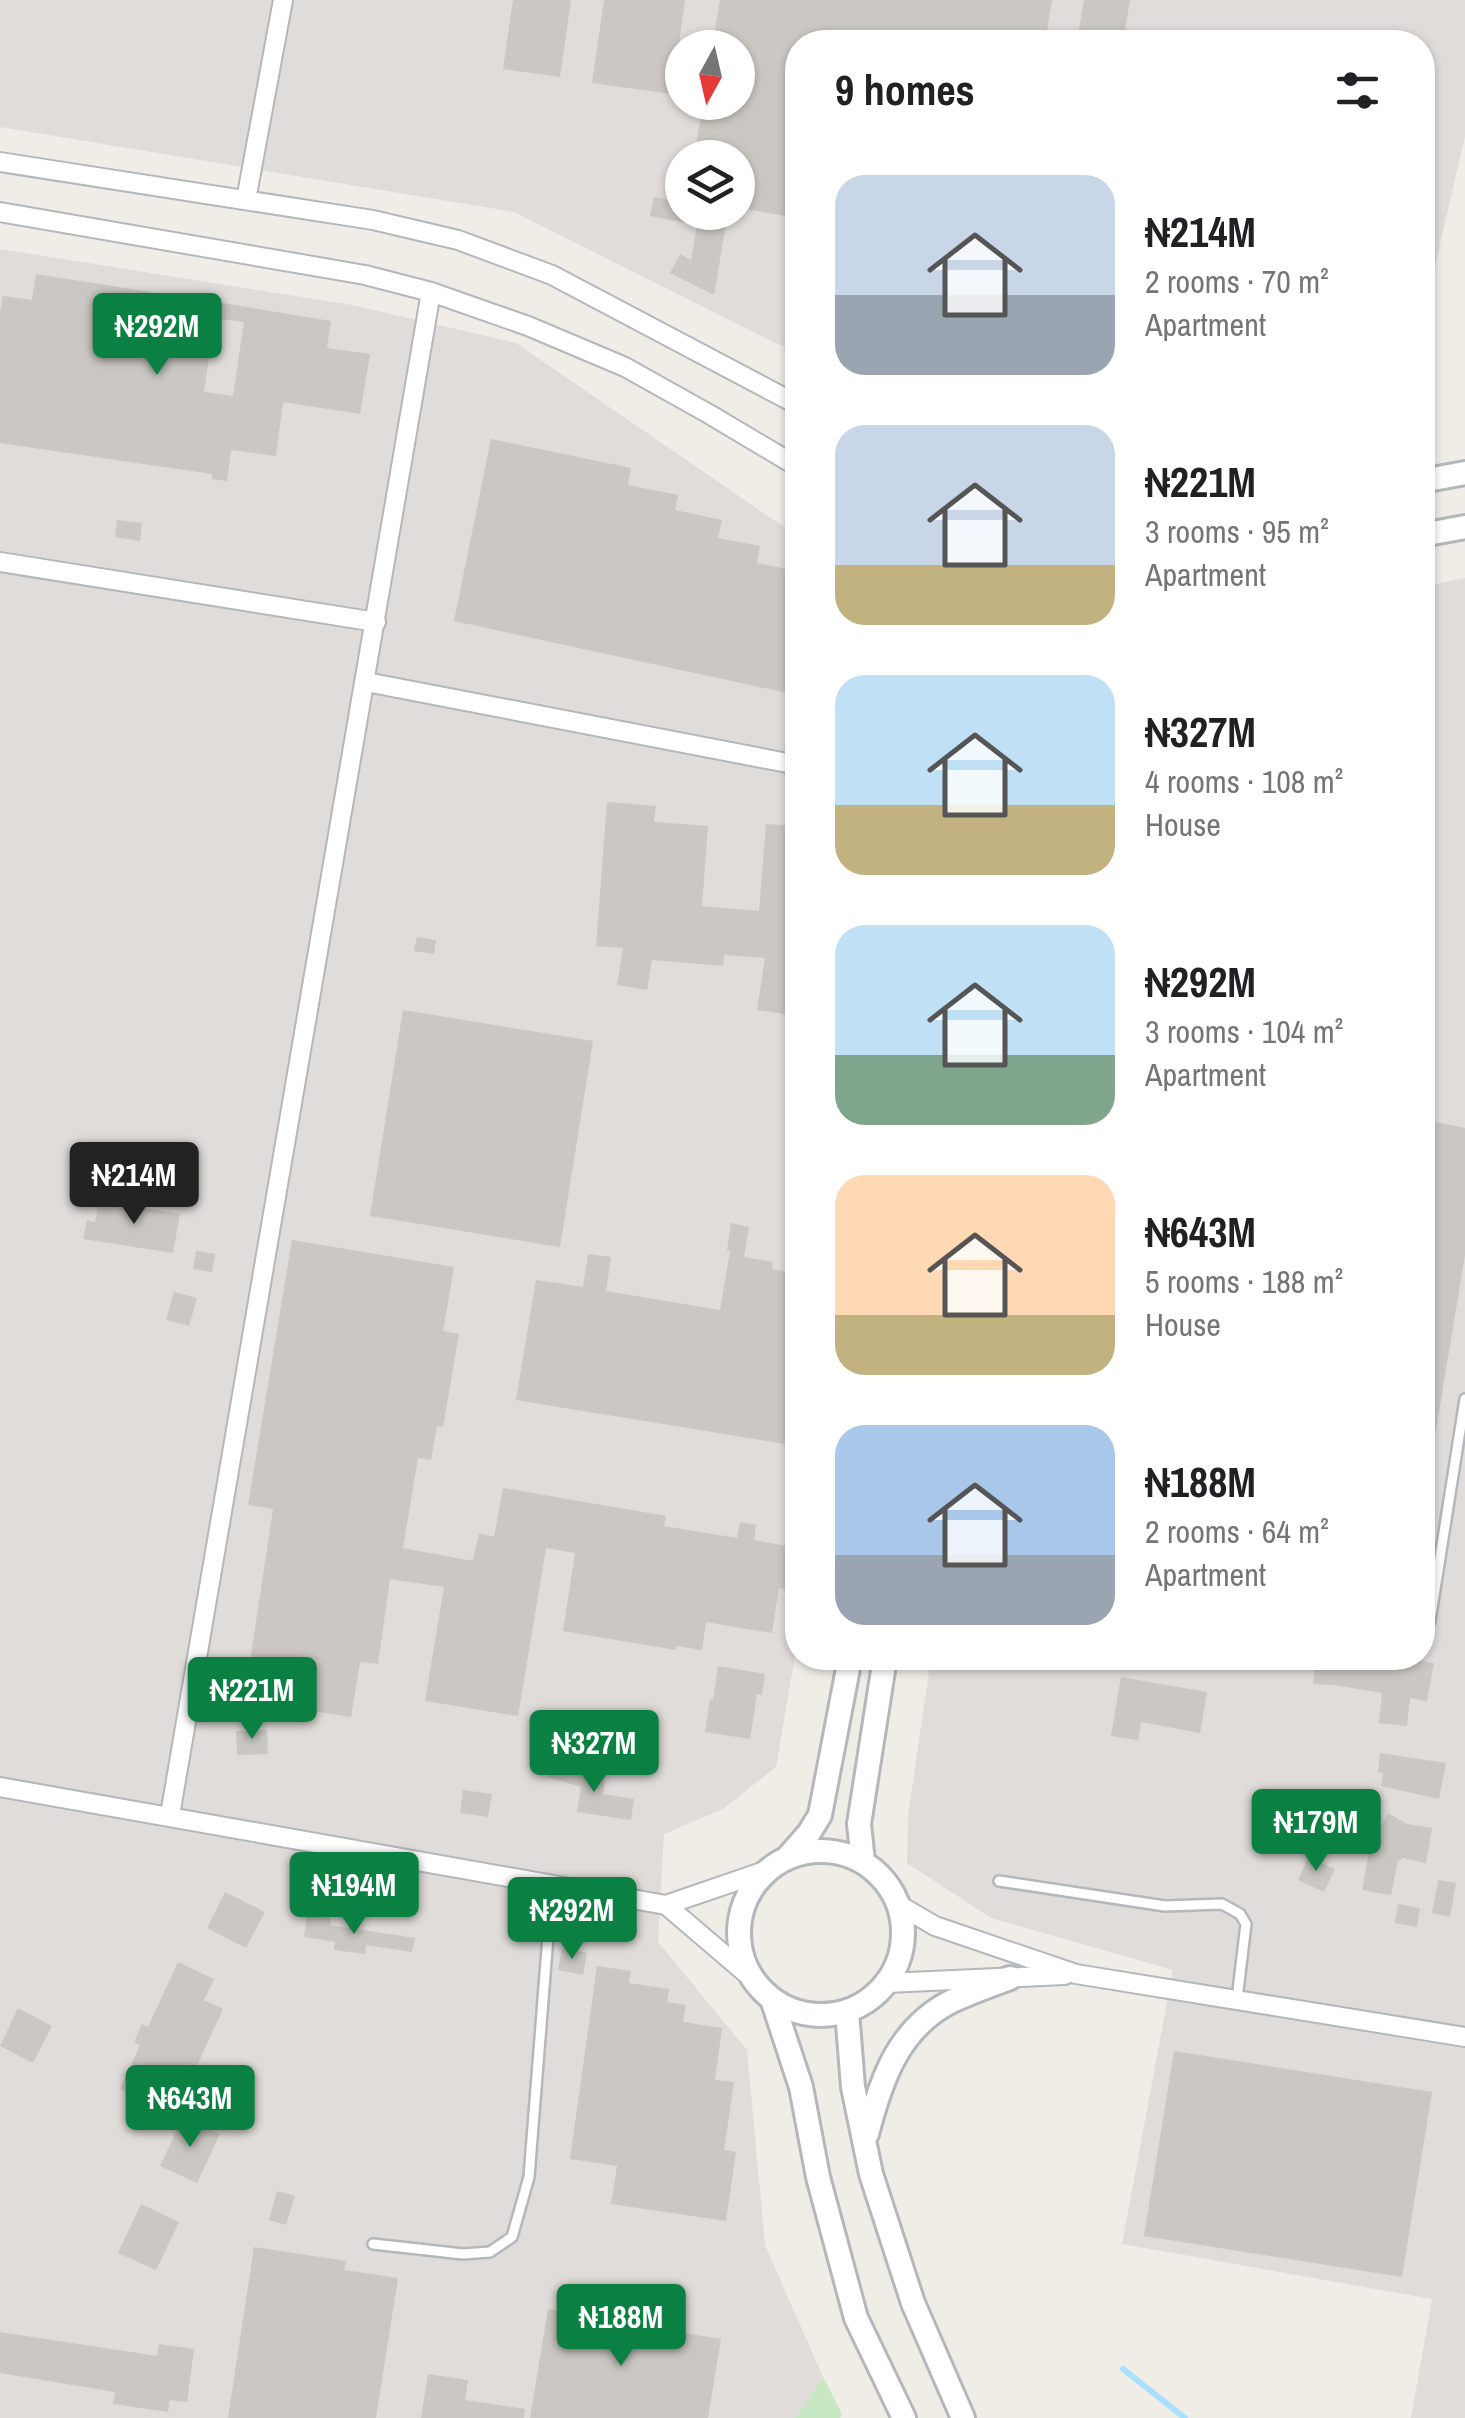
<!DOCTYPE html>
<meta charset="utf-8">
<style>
:root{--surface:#fff;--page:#f6f6f6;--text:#202124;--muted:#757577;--accent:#0b8043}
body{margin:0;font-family:"Archivo Narrow",sans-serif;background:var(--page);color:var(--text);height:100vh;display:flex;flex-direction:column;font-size:38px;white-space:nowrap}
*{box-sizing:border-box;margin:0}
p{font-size:32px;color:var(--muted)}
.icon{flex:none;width:55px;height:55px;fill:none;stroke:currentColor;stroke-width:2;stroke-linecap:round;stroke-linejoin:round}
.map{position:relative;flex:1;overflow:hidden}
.details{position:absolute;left:785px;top:30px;width:650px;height:1640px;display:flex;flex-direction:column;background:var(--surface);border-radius:40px;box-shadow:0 2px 8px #0004}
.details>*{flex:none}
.needle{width:65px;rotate:188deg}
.tools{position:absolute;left:665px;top:30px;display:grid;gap:20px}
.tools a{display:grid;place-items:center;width:90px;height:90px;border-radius:50%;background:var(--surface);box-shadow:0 2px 8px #0004;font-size:50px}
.price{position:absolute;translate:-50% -85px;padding:0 22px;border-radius:10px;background:var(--accent);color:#fff;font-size:32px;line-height:65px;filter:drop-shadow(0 2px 5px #0008)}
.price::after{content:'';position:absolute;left:50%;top:60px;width:30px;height:22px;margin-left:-15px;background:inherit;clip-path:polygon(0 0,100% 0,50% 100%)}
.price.on{background:#222;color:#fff}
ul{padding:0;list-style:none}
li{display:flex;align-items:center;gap:30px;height:250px;padding:0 50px}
li span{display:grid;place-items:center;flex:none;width:280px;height:200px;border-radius:30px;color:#555}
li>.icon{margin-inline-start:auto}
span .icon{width:120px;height:120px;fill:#fffc;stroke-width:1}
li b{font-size:42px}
h2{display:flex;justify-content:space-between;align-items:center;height:120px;padding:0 50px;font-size:42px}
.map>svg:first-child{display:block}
.industrial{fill:#dfdcd9;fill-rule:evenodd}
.green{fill:#c7e8c3}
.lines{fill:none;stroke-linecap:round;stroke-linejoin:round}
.stream{stroke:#a8e1ff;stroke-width:6}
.building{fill:#cbc8c3}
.service-casing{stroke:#b4b7bb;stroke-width:14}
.minor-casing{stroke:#b4b7bb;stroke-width:22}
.tertiary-casing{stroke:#b4b7bb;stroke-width:28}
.service{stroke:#fff;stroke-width:9}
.minor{stroke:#fff;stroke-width:18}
.tertiary{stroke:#fff;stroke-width:22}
</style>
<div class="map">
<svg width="1465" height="2418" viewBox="0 0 1465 2418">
<rect width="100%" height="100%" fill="#f0ede7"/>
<!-- industrial -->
<path class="industrial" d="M 0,0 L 1465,0 L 1465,136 L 1423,318 L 1422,42 L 798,42 L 797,350 L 775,343 L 514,212 L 0,127 ZM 682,48 L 738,48 L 738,102 L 682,102 ZM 682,158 L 738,158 L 738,212 L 682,212 Z
M 0,249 L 352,305 L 516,343 L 797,536 L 797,1644 L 776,1767 L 723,1809 L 664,1834 L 658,1942 L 747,2050 L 765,2245 L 823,2377 L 795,2418 L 0,2418 Z
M 1465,578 L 1465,2418 L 1411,2418 L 1432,2299 L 1122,2244 L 1173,1970 L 991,1918 L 907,1863 L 908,1816 L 931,1658 L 1422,1658 L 1422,587 Z"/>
<!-- green -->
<path class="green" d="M 823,2377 L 842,2414 L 840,2418 L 795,2418 Z"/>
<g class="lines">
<!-- stream -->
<path class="stream" d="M 1123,2369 L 1185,2418"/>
</g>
<!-- building -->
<path class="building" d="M 513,0 L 571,0 L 560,77 L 503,69 Z
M 604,0 L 685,0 L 672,94 L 592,83 Z
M 720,0 L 1052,0 L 1045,42 L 798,42 L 798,218 L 738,208 L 738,158 L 727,158 L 728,150 L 696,146 L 703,102 L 738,102 L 738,48 L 712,48 Z
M 1084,0 L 1130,0 L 1123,42 L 1077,42 Z
M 654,197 L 674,201 L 672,212 L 728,212 L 714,295 L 670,273 L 680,254 L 691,260 L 697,225 L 650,216 Z
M 36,274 L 169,295 L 164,326 L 213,333 L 204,392 L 233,396 L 244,322 L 214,318 L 217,302 L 331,321 L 327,348 L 370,354 L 360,414 L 283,402 L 276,456 L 231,450 L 227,481 L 212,479 L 212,474 L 0,443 L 0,313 L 3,296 L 32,300 Z
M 491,439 L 631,468 L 628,485 L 678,495 L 675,510 L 722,520 L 718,538 L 760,546 L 757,563 L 798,571 L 798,668 L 792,694 L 454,621 Z
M 117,520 L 142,523 L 140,541 L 115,537 Z
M 607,802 L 656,806 L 654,822 L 708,826 L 702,906 L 759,911 L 766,824 L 798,826 L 798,1016 L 757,1010 L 765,958 L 724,955 L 723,966 L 652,960 L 647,990 L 617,985 L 623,948 L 596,946 Z
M 417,937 L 436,940 L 434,954 L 414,951 Z
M 403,1010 L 593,1041 L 560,1247 L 370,1216 Z
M 1422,1119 L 1465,1128 L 1465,1255 L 1431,1460 L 1422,1459 Z
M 99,1201 L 180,1214 L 173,1253 L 83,1239 L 87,1220 L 95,1222 Z
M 731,1223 L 749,1227 L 744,1257 L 773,1262 L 772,1269 L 798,1274 L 798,1446 L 516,1400 L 536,1280 L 583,1287 L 588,1254 L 611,1257 L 606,1291 L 720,1310 L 730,1251 L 727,1250 Z
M 292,1240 L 454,1267 L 443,1331 L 459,1334 L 443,1427 L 437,1426 L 431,1460 L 418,1458 L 403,1548 L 473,1561 L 479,1533 L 494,1537 L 503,1488 L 666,1516 L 664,1526 L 737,1538 L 740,1522 L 756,1525 L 754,1540 L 798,1548 L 798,1592 L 779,1588 L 772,1633 L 706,1622 L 702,1650 L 677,1646 L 676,1650 L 563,1631 L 575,1553 L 546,1548 L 518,1716 L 425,1701 L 444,1587 L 390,1579 L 378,1664 L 360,1662 L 351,1717 L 244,1701 L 273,1509 L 248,1505 Z
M 196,1251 L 215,1254 L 212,1272 L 193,1269 Z
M 174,1292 L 197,1298 L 189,1326 L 166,1320 Z
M 1316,1658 L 1400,1658 L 1434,1663 L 1427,1701 L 1410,1698 L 1407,1726 L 1379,1723 L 1382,1693 L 1334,1685 L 1313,1684 Z
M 718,1666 L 765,1674 L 762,1695 L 757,1694 L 750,1739 L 705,1732 L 710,1699 L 713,1700 Z
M 1121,1677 L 1207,1692 L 1200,1733 L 1141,1722 L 1138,1740 L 1111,1736 Z
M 267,1730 L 268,1754 L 237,1755 L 236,1731 Z
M 1380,1753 L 1446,1763 L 1439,1799 L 1381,1786 L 1383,1773 L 1378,1772 Z
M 549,1767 L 605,1776 L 603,1794 L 634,1799 L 631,1820 L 577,1812 L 581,1787 L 547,1777 Z
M 463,1790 L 492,1794 L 488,1817 L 460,1813 Z
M 1311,1812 L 1345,1820 L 1341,1835 L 1308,1827 Z
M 1388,1813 L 1407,1824 L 1432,1828 L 1426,1863 L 1402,1858 L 1402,1860 L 1398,1860 L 1391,1895 L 1362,1890 L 1371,1840 L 1374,1840 Z
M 1308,1857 L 1335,1869 L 1324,1892 L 1298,1880 Z
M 1438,1880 L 1456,1883 L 1450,1917 L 1432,1913 Z
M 225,1892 L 265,1912 L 246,1948 L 207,1928 Z
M 1398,1904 L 1420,1908 L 1417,1927 L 1395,1923 Z
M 307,1915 L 331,1918 L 330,1925 L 415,1938 L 412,1952 L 366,1945 L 365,1954 L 334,1950 L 335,1942 L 304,1937 Z
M 562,1948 L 587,1953 L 583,1975 L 558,1970 Z
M 178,1962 L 214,1979 L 204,2000 L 223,2009 L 196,2068 L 187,2064 L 166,2110 L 120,2089 L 140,2045 L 134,2042 L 142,2024 L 148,2027 Z
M 597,1966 L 631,1971 L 629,1983 L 669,1989 L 667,2002 L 686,2005 L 683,2022 L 722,2028 L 715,2080 L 734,2082 L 724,2150 L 736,2152 L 726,2221 L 611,2204 L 617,2166 L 570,2159 Z
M 18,2008 L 52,2026 L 33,2063 L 0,2046 Z
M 1174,2051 L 1432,2092 L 1402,2277 L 1144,2236 Z
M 183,2117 L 220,2134 L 197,2183 L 160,2166 Z
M 277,2191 L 295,2196 L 286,2225 L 269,2220 Z
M 141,2204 L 179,2222 L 156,2270 L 118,2253 Z
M 254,2247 L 346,2261 L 344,2270 L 398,2278 L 376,2418 L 228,2418 Z
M 562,2301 L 625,2313 L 623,2323 L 721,2339 L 708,2418 L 530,2418 L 548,2309 L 561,2311 Z
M 0,2332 L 157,2356 L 159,2344 L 194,2349 L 187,2402 L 170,2400 L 168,2412 L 113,2404 L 115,2392 L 0,2373 Z
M 428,2374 L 468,2380 L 465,2400 L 525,2409 L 524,2418 L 421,2418 Z"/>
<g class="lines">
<!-- service casing -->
<g class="service-casing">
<path id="service" d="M 1422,1633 L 1430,1621 L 1465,1399
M 999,1881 L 1165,1906 L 1222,1904 L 1240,1914 L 1246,1924 L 1237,1999
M 373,2244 L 463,2254 L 490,2252 L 512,2237 L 529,2177 L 552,1886"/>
</g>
<!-- minor casing -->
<g class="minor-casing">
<path id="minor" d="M 0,162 L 373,220 L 458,240 L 552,275 L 798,405
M 246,200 L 283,0
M 0,212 L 365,275 L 431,292 L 528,326 L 625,367 L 709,414 L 798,467
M 0,562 L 376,622
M 366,682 L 798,765
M 0,1787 L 666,1905 L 768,1870
M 170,1815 L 431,292
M 666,1905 L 755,1981
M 899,1905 L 935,1926 L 1076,1974 L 1465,2037
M 887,1983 L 1065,1975"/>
</g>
<!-- tertiary casing -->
<g class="tertiary-casing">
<path id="tertiary" d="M 1422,481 L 1465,473
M 1422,535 L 1465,527
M739 1933a82 82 0 1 1 164 0a82 82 0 1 1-164 0Z
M 788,1857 L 809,1833 L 820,1815 L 850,1658
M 863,1862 L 859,1824 L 885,1658
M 772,1999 L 801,2087 L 818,2177 L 856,2318 L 904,2418
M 847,2011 L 853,2087 L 871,2174 L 913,2303 L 963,2418
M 867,2134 C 881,2080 898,2028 952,2001 C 971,1992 991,1985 1010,1978"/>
</g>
<!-- service -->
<use href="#service" class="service"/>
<!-- minor -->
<use href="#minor" class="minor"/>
<!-- tertiary -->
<use href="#tertiary" class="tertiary"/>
</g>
</svg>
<div class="tools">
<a><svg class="needle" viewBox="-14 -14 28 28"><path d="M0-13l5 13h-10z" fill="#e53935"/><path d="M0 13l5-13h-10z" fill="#757577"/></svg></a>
<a><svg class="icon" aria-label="layers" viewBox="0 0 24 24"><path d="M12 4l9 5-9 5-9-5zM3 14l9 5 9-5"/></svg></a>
</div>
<b class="price" style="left:157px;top:378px">₦292M</b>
<b class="price on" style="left:134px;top:1227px">₦214M</b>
<b class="price" style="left:252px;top:1742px">₦221M</b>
<b class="price" style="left:594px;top:1795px">₦327M</b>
<b class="price" style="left:1316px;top:1874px">₦179M</b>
<b class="price" style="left:354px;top:1937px">₦194M</b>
<b class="price" style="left:572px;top:1962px">₦292M</b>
<b class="price" style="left:190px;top:2150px">₦643M</b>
<b class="price" style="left:621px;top:2369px">₦188M</b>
<section class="details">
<h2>9 homes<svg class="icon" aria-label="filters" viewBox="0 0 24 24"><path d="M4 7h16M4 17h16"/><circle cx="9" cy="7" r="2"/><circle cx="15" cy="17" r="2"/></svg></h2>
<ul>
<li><span style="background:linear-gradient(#c9d6e8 60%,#9aa5b1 0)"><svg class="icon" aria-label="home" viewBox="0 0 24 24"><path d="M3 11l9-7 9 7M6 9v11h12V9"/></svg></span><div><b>₦214M</b><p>2 rooms · 70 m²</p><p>Apartment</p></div></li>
<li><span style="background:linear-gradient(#c9d6e8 70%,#c2b280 0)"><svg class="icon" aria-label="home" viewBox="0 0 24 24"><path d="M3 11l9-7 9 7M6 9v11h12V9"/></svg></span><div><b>₦221M</b><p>3 rooms · 95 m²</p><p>Apartment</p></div></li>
<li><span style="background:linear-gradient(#bfe0f5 65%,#c2b280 0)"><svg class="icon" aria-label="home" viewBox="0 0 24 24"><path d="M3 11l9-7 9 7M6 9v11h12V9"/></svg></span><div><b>₦327M</b><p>4 rooms · 108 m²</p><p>House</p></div></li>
<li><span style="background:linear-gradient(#bfe0f5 65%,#7fa58c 0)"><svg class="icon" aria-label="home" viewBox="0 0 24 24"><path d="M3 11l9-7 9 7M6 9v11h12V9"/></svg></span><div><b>₦292M</b><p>3 rooms · 104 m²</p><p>Apartment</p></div></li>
<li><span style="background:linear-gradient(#ffd9b3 70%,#c2b280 0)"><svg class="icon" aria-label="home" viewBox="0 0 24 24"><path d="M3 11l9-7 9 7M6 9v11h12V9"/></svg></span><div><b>₦643M</b><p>5 rooms · 188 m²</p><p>House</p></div></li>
<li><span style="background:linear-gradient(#a9c7e8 65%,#9aa5b1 0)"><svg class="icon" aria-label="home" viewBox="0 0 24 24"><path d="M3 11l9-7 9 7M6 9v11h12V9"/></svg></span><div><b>₦188M</b><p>2 rooms · 64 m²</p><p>Apartment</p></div></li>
</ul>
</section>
</div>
